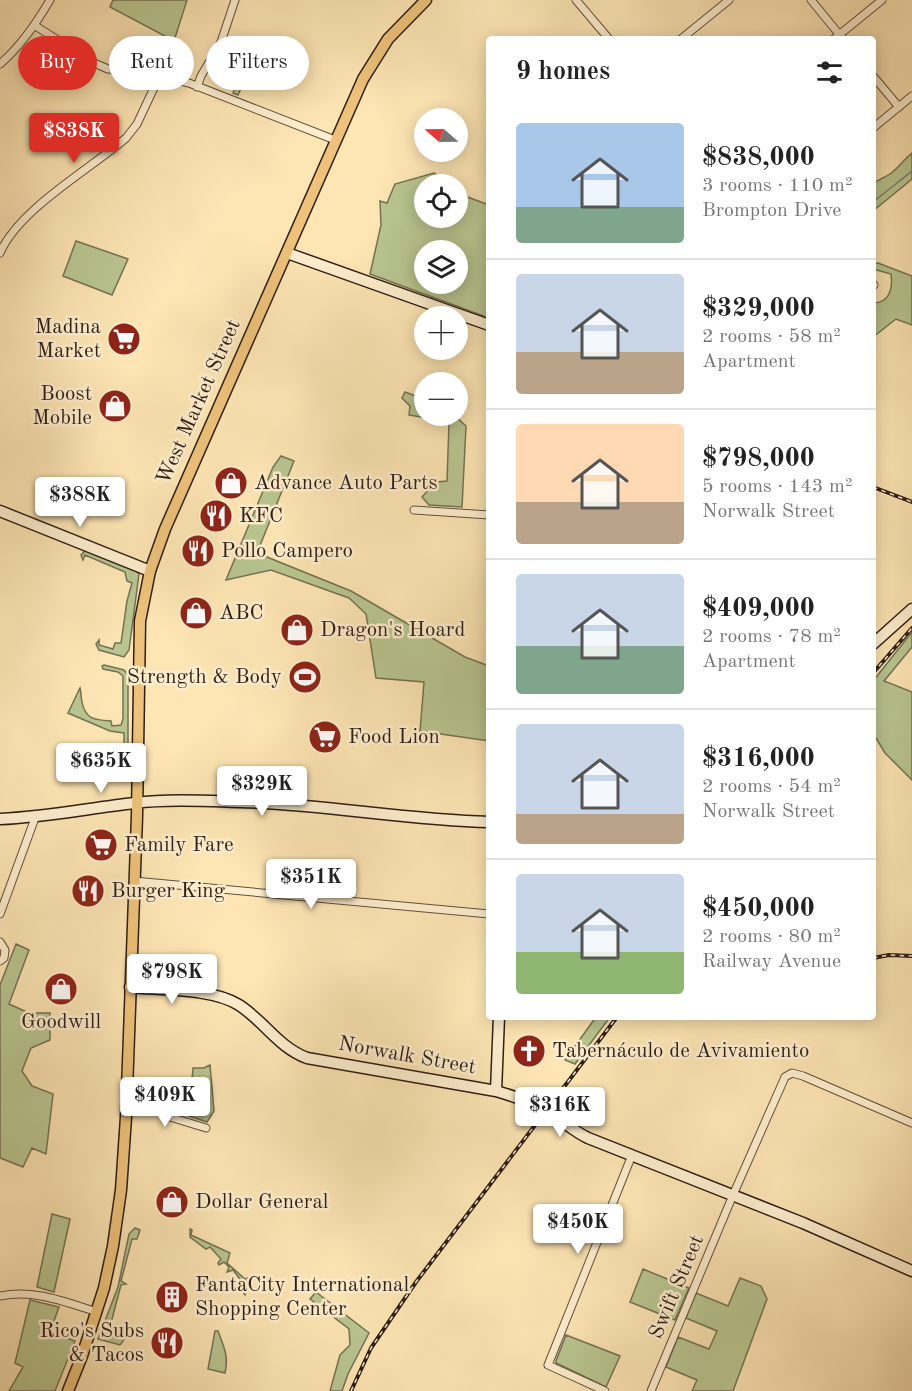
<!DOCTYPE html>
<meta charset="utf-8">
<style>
:root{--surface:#fff;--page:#f2f2f2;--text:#222;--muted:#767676;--line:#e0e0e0;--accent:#d93025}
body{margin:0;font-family:"Old Standard TT",serif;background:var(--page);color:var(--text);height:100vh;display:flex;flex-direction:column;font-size:22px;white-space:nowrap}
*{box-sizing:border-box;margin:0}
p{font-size:20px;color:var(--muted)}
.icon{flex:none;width:33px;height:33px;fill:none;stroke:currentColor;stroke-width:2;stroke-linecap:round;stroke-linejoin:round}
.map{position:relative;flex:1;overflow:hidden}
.panel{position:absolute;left:486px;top:36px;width:390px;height:984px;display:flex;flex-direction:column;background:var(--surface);border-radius:6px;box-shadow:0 3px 15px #0003}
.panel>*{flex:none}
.banner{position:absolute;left:18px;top:36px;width:378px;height:54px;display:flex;gap:12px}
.needle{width:39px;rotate:290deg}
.tools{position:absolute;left:414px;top:108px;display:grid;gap:12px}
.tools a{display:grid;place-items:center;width:54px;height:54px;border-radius:50%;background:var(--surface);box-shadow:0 3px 15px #0003;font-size:30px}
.price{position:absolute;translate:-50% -51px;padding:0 14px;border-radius:6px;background:#fff;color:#222;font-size:20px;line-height:39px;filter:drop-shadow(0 2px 3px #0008)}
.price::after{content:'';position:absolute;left:50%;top:36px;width:18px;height:14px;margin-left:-9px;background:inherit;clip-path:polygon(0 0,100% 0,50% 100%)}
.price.selected{background:var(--accent);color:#fff}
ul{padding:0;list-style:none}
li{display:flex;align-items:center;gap:18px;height:150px;padding:0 30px}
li+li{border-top:2px solid var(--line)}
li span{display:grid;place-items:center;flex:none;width:168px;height:120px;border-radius:6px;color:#555}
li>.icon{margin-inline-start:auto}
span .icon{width:72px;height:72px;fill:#fffc;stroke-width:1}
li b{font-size:26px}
h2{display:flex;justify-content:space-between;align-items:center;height:72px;padding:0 30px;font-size:26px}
.chip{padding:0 21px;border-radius:27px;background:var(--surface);box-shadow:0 3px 15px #0003;font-size:21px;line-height:54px}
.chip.selected{background:var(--accent);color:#fff}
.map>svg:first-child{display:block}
.green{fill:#b9c691;stroke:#747253;stroke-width:1.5;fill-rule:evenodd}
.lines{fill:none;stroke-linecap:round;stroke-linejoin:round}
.stream{stroke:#747d76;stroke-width:1.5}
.street-casing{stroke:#62503d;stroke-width:9}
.secondary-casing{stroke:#2e1e15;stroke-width:13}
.primary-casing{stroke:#2e1e15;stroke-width:13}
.street{stroke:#feeece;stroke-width:7}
.secondary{stroke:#feeece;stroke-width:10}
.primary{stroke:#eec27a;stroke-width:10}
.rail-casing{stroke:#2e1e15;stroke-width:4}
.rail{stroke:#feeece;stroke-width:1.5;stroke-dasharray:4.5;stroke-linecap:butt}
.labels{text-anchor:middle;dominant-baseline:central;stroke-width:5;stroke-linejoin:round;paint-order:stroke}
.poi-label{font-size:21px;fill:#2e1e15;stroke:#feeece;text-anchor:start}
.street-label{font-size:21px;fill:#2e1e15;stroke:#feeece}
</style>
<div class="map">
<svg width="912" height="1391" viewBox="0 0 912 1391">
<rect width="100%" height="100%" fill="#fde5b4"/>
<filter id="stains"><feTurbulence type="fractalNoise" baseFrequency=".00333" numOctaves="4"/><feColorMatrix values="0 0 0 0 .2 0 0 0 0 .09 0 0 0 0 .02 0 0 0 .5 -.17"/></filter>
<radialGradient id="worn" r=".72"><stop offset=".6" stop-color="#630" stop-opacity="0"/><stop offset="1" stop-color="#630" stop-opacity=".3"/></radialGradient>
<!-- green -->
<path class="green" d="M 113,0 L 187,0 L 174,41 L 110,7 Z
M 254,40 L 300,56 L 301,62 L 259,47 L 238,95 L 233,93 Z
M 912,153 L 912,179 L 873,211 L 873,184 C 879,179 884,178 890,174 C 899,168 904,159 912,153 Z
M 434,173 L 450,184 L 424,184 L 424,218 L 458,218 L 458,190 L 465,196 L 489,205 L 489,318 L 370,274 L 381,225 L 380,201 L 387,203 L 395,184 ZM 424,250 L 458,250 L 458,284 L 424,284 Z
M 76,241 L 128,259 L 112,295 L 63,276 Z
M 873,263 L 878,263 L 912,276 L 912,325 L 896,319 L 873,337 L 873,303 C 890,303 893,288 891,274 L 873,269 Z
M 405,392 L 424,399 L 424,416 L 455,416 L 466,426 L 462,507 L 429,505 L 422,497 L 436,482 L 447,481 L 449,422 L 409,415 L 410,406 L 402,398 Z
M 281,456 L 294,461 L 257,553 L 351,591 L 465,657 L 489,666 L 489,741 L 420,731 L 424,682 L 376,678 L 366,614 L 349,598 L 271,570 L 226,580 L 273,467 Z
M 86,550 L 136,571 L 139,574 L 129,650 L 124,657 L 99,650 L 96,644 L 99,640 L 99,645 L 113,649 L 115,643 L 121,643 L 127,601 L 132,583 L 127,581 L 125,572 L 85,555 L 83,560 L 81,555 Z
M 912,632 L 912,647 L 884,681 L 912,692 L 912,780 L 885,753 L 873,733 L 873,681 Z
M 104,665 L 124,670 L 128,675 L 128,752 L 124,752 L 124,733 L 110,731 L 68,713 L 80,688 C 81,692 81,697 82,702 C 85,720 97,720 111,721 L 112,726 L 121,725 L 123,719 L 123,676 L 118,672 L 103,669 L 102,666 Z
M 16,944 L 29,950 L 9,1004 L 29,1013 L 50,1013 L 50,1040 L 31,1048 L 22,1071 L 32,1086 L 53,1094 L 46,1154 L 32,1148 L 23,1167 L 0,1158 L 0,985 Z
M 596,1017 L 610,1017 L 575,1064 L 565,1060 Z
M 210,1065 L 214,1111 L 207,1122 L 189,1116 L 193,1068 L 204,1068 Z
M 52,1214 L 70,1219 L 54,1292 L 37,1287 Z
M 135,1228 L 140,1230 L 137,1239 L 132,1239 L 121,1281 L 126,1284 L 121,1285 L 108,1334 L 118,1339 L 120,1335 L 126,1337 L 120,1345 L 98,1339 L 118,1287 L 129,1234 Z
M 190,1229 L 192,1230 L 191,1235 L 230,1253 L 227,1263 L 245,1279 L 251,1277 L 252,1282 L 246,1281 L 242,1289 L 246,1292 L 245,1295 L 239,1287 L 243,1283 L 233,1270 L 227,1272 L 229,1267 L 224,1262 L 219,1265 L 218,1263 L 221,1259 L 210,1247 L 206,1249 L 190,1237 Z
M 643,1269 L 689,1288 L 675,1320 L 630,1302 Z
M 740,1278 L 761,1286 L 767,1299 L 733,1391 L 692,1391 L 697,1380 L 666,1367 L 678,1337 L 709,1349 L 717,1331 L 686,1318 L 696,1293 L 728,1306 Z
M 316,1292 L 369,1333 L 348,1374 L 342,1391 L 330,1391 L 340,1355 L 350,1345 L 349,1329 L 310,1299 Z
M 30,1300 L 59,1307 L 50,1332 L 75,1341 L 55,1391 L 9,1391 L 23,1367 L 15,1363 Z
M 215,1331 L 218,1331 C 224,1347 229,1357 225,1373 L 208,1369 Z
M 566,1335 L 620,1356 L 606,1387 L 556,1363 L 556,1361 Z"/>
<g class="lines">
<!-- stream -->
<path class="stream" d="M 873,202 L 912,171"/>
<!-- street casing -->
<g class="street-casing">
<path id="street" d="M 576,0 L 609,39
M 811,0 L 843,39
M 34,25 L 94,63 L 108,69 L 141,72 L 189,83 L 335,140
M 681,39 L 729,0
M 834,39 L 882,0
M 0,64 C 21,46 36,24 50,0
M 873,76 L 899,107
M 197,87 L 201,76 L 221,42 L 235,0
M 873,128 L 912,96
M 0,253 C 19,209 89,170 126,138 L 137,124 L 160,75
M 873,284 L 874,285
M 414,510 L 489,515
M 134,881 L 489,914
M 0,914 L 35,818
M 0,942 L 5,950 L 4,958 L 0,961
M 127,1106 L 148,1107 L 170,1117 L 206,1128
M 0,1296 C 34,1289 65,1302 97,1312
M 605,1391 L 548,1365 L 632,1155
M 651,1391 L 733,1195 L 785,1077 L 792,1073 L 803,1076 L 912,1123"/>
</g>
<!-- secondary casing -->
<g class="secondary-casing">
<path id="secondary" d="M 287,253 L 489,325
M 0,511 L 150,571
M 873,644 L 912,609
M 0,819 C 46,817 90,808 135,803 C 168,799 206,801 240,802 C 323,804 406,820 489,822
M 130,987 C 161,990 212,988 239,1005 C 264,1021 278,1047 307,1058 L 496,1091 C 513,1096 532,1102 547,1111 C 561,1119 573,1131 588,1138 L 803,1223 L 912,1271
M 496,1091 L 499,1017"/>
</g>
<!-- primary casing -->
<g class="primary-casing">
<path id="primary" d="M 68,1391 L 82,1356 L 104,1288 L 113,1246 L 121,1190 L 126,1117 L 137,816 L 140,621 L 150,571 L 165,529 L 363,79 L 388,39 L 426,0"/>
</g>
<!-- street -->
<use href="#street" class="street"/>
<!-- secondary -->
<use href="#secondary" class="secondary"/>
<!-- primary -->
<use href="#primary" class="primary"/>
<!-- rail casing -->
<g class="rail-casing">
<path id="rail" d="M 873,487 L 912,502
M 873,673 L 912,628
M 873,958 L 889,955 L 912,956
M 351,1391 L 371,1348 L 416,1282 L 617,1017"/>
</g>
<!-- rail -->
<use href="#rail" class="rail"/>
</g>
<!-- icons -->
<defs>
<g id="supermarket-disc" transform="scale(1.725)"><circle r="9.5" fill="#8f2418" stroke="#feeece"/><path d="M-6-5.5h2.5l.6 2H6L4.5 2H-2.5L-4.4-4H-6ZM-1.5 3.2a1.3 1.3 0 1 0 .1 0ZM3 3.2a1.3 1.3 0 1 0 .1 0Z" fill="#fff"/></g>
<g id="shop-disc" transform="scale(1.725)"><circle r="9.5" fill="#8f2418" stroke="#feeece"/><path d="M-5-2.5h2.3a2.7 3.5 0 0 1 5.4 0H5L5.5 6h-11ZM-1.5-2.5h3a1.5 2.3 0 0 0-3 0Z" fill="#fff"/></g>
<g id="restaurant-disc" transform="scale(1.725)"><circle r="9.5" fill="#8f2418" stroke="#feeece"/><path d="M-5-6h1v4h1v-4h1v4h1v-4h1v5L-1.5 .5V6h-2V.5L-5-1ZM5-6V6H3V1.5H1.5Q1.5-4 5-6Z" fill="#fff"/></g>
<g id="stadium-disc" transform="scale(1.725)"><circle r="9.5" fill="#8f2418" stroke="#feeece"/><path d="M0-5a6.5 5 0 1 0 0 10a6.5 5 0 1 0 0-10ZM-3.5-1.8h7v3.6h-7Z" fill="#fff"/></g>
<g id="church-disc" transform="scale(1.725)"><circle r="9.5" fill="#8f2418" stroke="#feeece"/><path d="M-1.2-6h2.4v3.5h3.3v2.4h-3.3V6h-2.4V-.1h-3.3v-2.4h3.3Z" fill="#fff"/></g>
<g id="building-disc" transform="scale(1.725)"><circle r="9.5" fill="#8f2418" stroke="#feeece"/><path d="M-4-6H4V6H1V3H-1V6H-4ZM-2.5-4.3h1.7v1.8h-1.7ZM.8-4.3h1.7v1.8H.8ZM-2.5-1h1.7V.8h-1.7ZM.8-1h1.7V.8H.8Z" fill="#fff"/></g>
</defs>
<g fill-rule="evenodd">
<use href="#supermarket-disc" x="124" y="339"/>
<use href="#shop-disc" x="115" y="406"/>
<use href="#shop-disc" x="231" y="483"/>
<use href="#restaurant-disc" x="216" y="516"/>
<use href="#restaurant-disc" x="198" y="551"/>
<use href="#shop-disc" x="196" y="613"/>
<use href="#shop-disc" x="297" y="630"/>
<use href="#stadium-disc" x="305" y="677"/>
<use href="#supermarket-disc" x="325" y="737"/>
<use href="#supermarket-disc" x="101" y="845"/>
<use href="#restaurant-disc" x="88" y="891"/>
<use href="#shop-disc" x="61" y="989"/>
<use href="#church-disc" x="529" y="1051"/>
<use href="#shop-disc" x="172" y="1202"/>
<use href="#building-disc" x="172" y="1297"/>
<use href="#restaurant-disc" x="167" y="1343"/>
</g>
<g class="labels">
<!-- poi labels -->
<g class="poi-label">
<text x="101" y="327" text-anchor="end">Madina<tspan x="101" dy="24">Market</tspan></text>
<text x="92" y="394" text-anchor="end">Boost<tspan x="92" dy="24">Mobile</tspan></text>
<text x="254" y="483">Advance Auto Parts</text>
<text x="239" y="516">KFC</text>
<text x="221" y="551">Pollo Campero</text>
<text x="219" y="613">ABC</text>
<text x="320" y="630">Dragon's Hoard</text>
<text x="282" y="677" text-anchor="end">Strength &amp; Body</text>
<text x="348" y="737">Food Lion</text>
<text x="124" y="845">Family Fare</text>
<text x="111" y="891">Burger King</text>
<text x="61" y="1022" text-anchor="middle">Goodwill</text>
<text x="552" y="1051">Tabernáculo de Avivamiento</text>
<text x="195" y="1202">Dollar General</text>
<text x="195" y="1285">FantaCity International<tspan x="195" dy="24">Shopping Center</tspan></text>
<text x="144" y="1331" text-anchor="end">Rico's Subs<tspan x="144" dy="24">&amp; Tacos</tspan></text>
</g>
<!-- street labels -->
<g class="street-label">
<text transform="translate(199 402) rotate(-66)">West Market Street</text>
<text transform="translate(407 1056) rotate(10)">Norwalk Street</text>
<text transform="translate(677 1287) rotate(-67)">Swift Street</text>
</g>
</g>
<rect width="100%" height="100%" filter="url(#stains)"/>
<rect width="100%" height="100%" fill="url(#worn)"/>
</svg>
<div class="tools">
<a><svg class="needle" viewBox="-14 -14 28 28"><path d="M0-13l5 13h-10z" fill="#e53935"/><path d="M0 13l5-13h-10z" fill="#767676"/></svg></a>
<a><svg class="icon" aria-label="locate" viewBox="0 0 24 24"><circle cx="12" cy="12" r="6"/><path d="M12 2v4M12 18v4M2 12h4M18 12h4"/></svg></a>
<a><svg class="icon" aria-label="layers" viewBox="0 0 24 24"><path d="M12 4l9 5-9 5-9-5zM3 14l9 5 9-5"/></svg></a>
<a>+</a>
<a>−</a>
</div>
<b class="price selected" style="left:74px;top:164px">$838K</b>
<b class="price" style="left:80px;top:528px">$388K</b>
<b class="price" style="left:101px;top:794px">$635K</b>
<b class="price" style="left:262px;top:817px">$329K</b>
<b class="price" style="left:311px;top:910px">$351K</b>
<b class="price" style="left:172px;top:1005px">$798K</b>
<b class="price" style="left:165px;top:1128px">$409K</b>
<b class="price" style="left:560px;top:1138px">$316K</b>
<b class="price" style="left:578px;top:1255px">$450K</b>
<div class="banner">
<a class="chip selected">Buy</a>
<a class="chip">Rent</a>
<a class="chip">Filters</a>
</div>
<section class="panel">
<h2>9 homes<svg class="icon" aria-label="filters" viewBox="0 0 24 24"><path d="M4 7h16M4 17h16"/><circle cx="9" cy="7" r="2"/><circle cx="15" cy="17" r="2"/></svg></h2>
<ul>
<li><span style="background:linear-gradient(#a9c7e8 70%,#7fa58c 0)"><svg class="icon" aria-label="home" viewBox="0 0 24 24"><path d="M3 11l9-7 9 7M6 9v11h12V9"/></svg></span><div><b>$838,000</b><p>3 rooms · 110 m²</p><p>Brompton Drive</p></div></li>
<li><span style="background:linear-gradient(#c9d6e8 65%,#b9a48a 0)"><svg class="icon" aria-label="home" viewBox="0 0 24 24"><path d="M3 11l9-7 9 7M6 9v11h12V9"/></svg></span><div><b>$329,000</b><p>2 rooms · 58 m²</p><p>Apartment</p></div></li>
<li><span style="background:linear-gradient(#ffd9b3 65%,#b9a48a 0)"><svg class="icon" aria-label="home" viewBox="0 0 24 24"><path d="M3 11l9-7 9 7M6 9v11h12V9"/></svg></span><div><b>$798,000</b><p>5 rooms · 143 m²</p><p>Norwalk Street</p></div></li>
<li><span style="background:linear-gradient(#c9d6e8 60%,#7fa58c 0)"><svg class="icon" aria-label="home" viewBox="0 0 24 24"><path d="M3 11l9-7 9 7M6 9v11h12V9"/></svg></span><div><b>$409,000</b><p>2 rooms · 78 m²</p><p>Apartment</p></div></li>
<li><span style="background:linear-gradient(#c9d6e8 75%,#b9a48a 0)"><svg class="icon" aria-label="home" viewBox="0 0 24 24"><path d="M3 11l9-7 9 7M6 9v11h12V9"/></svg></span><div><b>$316,000</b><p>2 rooms · 54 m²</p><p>Norwalk Street</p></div></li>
<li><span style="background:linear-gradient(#c9d6e8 65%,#8fb573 0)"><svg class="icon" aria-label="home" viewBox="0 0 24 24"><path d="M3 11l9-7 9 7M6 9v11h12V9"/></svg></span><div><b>$450,000</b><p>2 rooms · 80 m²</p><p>Railway Avenue</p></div></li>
</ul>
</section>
</div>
